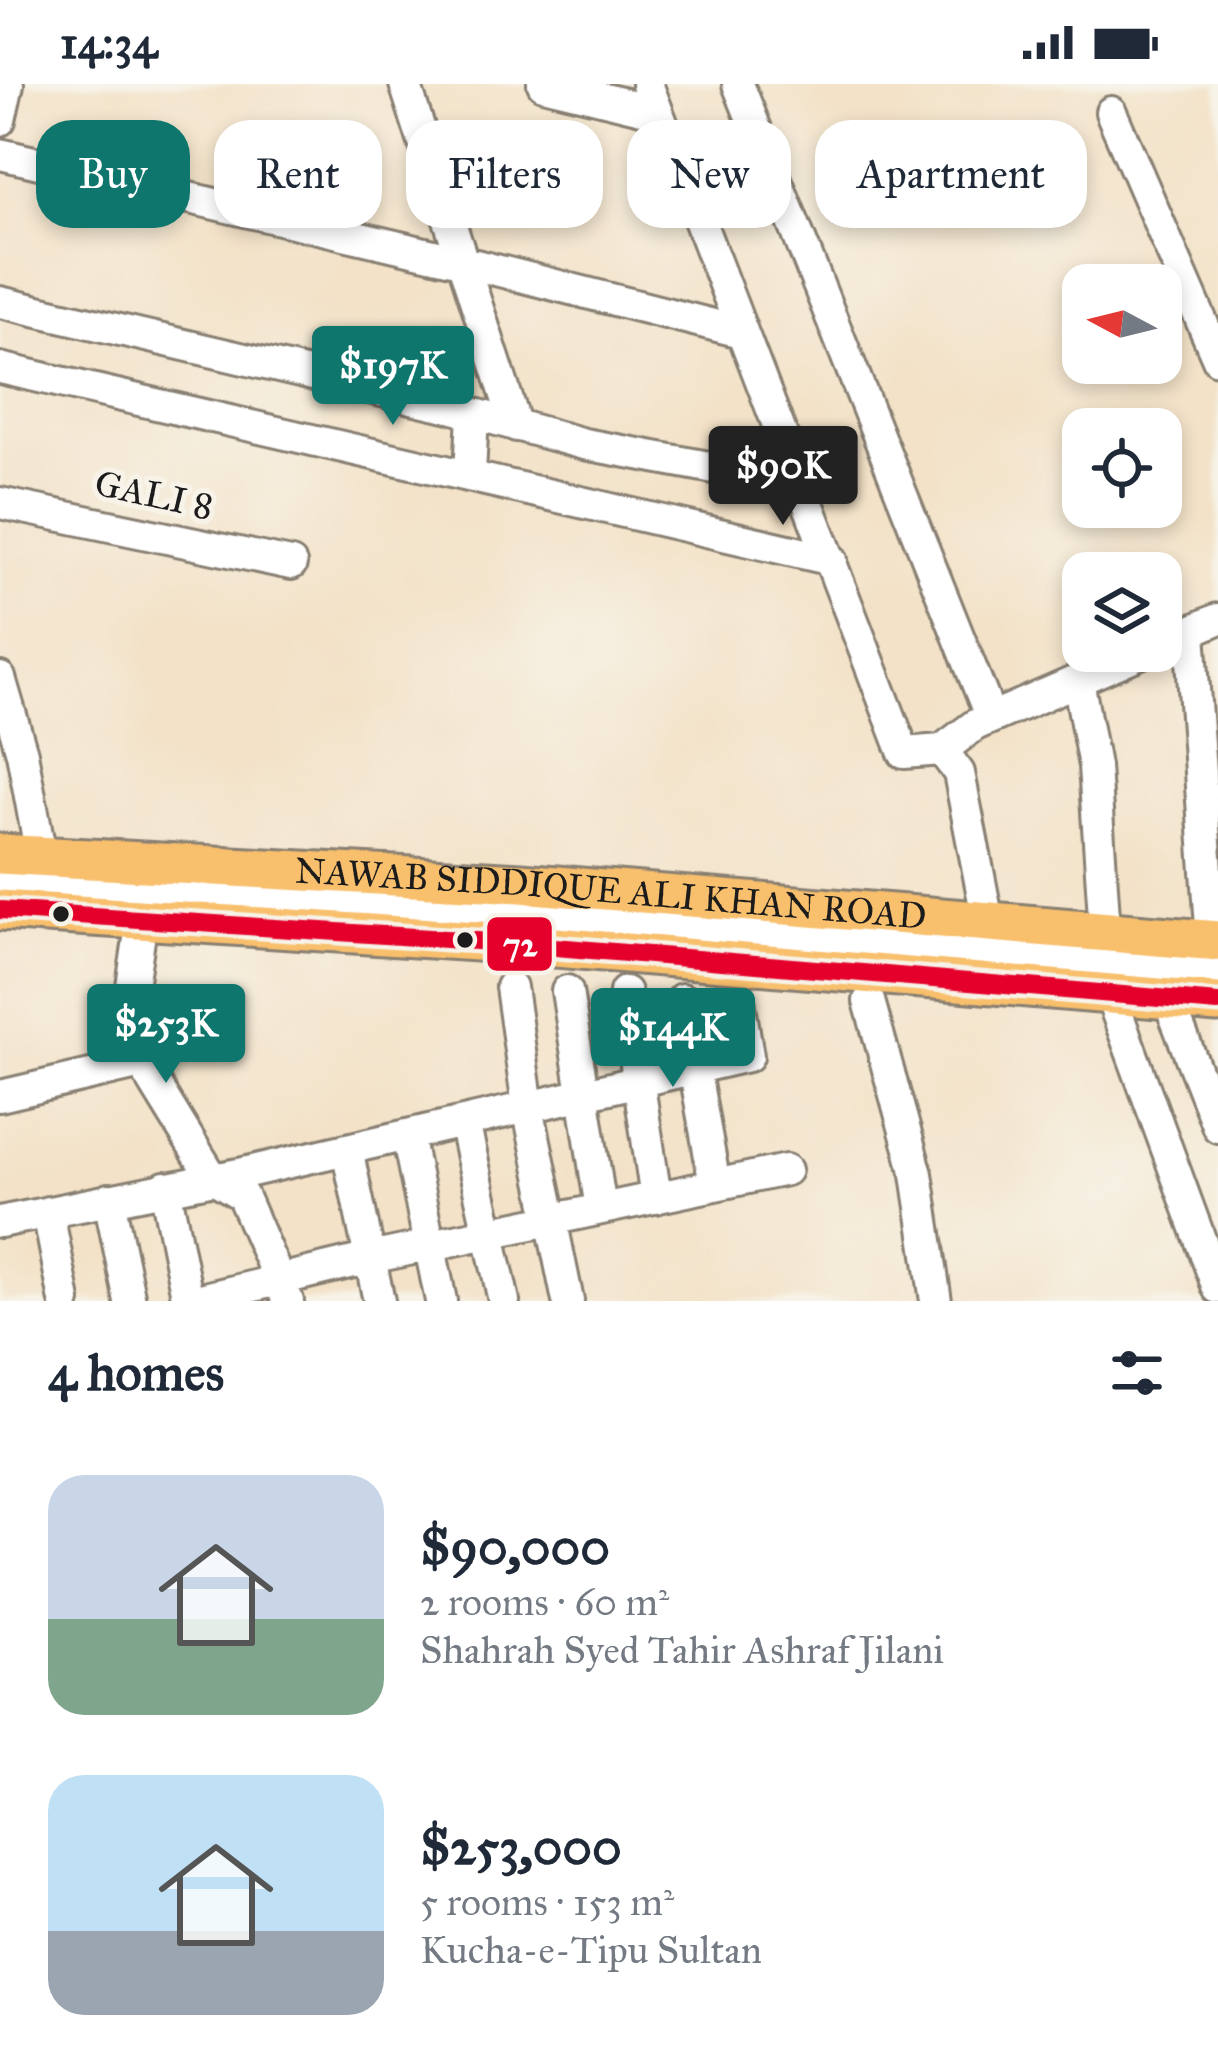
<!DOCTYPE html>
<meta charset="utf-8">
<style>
:root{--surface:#fff;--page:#f6f6f7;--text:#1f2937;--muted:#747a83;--accent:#0f766e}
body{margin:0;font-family:"IM FELL Great Primer",serif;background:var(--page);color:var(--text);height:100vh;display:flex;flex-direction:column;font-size:45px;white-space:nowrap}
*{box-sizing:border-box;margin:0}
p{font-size:39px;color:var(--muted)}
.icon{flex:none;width:66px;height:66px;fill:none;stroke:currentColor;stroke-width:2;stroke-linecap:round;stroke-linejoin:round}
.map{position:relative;height:1217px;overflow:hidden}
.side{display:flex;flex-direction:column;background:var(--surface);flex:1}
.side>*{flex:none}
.hud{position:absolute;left:36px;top:36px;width:1146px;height:108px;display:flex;gap:24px}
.needle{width:78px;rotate:277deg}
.fabs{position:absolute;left:1062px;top:180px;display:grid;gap:24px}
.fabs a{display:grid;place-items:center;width:120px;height:120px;border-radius:24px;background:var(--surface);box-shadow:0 6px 18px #0003;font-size:60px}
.price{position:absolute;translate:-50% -102px;padding:0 27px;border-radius:12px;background:var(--accent);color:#fff;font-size:39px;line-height:78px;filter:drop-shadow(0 3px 6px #0008)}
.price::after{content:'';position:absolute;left:50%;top:72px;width:36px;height:27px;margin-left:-18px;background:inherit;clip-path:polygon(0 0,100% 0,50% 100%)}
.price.active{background:#222;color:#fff}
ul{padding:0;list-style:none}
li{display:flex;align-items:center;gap:36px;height:300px;padding:0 48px}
li span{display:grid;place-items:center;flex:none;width:336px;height:240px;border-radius:36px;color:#555}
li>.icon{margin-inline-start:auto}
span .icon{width:144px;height:144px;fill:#fffc;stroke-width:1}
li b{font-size:51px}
h2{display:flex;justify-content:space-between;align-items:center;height:144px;padding:0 48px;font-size:51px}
.pill{padding:0 42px;border-radius:36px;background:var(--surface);box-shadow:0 6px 18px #0003;font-size:42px;line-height:108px}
.pill.active{background:var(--accent);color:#fff}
.status{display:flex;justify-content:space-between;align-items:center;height:84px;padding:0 60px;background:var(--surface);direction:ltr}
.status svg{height:33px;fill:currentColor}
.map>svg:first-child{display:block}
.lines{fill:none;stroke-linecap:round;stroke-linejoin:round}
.minor-casing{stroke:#887f72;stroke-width:36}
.major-casing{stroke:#887f72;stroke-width:45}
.minor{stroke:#fff;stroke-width:30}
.major{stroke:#f8bf6c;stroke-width:39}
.bus-1-casing{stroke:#f7f3e8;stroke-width:27}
.bus-1{stroke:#e4002b;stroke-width:18}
.bus-dot{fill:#1c1c1c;stroke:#f7f3e8;stroke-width:4.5}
.labels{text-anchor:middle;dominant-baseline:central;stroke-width:10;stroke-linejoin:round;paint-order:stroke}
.street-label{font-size:36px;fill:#1c1c1c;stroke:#f7f3e8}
.line-badge{stroke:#f7f3e8;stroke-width:4.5}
.badge-label{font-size:33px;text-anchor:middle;font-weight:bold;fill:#fff}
</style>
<div class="status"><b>14:34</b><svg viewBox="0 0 49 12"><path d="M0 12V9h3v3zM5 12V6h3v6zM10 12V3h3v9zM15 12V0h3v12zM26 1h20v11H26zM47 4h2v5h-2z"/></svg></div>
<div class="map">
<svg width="1218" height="1217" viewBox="0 0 1218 1217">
<rect width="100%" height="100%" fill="#f7f3e8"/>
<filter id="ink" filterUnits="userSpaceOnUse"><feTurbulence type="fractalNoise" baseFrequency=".00833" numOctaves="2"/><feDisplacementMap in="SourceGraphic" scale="24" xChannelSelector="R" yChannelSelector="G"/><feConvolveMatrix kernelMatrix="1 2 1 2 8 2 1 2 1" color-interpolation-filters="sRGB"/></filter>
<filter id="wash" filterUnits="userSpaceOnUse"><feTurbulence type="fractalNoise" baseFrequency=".004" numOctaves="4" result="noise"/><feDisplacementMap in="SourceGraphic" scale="48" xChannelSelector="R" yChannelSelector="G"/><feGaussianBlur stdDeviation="2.7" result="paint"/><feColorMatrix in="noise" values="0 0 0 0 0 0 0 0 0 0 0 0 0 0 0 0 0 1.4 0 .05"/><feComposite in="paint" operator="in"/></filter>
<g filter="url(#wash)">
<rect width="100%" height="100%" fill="#f3e2c8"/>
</g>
<g filter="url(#ink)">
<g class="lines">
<!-- minor casing -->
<g class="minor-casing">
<path id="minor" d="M 405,0 L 516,342
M 543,0 L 658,28
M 647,0 L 904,669 L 942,666 L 959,689 L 988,838
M 738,0 L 991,634
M 1111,28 L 1218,275
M 0,36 L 8,0
M 0,70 L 460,177 L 741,248
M 0,218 L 450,323 L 584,360 L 801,400
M 0,284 L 832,476
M 470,390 L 473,330
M 0,419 L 291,480
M 1190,548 L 1212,857
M 1161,560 L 1218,535
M 0,594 L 22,669 L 41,772
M 1078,596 L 1094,682 L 1105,848
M 942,666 L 975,641 L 1145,567
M 0,798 L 580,834 L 1218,891
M 511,903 L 528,1023 L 568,1217
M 567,907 L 601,1125
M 625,908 L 656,1114
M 1110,910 L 1218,1204
M 682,915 L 715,1101
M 1168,915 L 1218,1043
M 869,917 L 917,1090 L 936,1217
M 142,979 L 212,1093 L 242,1111 L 288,1217
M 0,1012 L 142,979 L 130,916 L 142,835
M 464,1038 L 504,1217
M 407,1051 L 441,1217
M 347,1065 L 379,1217
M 165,1103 L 188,1217
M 109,1115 L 130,1217
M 48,1128 L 65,1217
M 0,1138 L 239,1090 L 748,972 L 739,916
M 192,1217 L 370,1174 L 786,1086"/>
</g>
<!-- major casing -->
<g class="major-casing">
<g id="major">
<path id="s1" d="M 0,770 L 521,799 L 1218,857"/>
<path d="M 0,826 L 508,859 L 1218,919"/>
</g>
</g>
<!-- minor -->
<use href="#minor" class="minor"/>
<!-- major -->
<use href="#major" class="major"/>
<!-- bus-1 casing -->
<g class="bus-1-casing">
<path id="bus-1" d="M 0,826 L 508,859 L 1218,919"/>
</g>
<!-- bus-1 -->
<use href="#bus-1" class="bus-1"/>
</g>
</g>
<!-- markers -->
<g class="bus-dot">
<circle cx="61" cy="830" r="10"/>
<circle cx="465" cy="856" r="10"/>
</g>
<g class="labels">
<!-- street labels -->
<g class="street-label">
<text transform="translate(154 411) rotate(12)">GALI 8</text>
<text stroke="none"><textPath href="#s1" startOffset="612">NAWAB SIDDIQUE ALI KHAN ROAD</textPath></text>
</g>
</g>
<rect class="line-badge" x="485" y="831" width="69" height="58" rx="12" fill="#e4002b"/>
<g class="badge-label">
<text x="520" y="872">72</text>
</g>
</svg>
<div class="fabs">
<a><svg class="needle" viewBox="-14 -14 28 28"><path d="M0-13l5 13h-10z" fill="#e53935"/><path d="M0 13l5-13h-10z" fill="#747a83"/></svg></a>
<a><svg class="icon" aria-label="locate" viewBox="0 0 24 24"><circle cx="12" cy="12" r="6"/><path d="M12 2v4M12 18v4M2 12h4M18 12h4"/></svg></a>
<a><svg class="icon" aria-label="layers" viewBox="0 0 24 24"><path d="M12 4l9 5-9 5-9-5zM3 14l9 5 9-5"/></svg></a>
</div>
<b class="price" style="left:393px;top:344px">$197K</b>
<b class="price active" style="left:783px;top:444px">$90K</b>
<b class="price" style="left:166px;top:1002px">$253K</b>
<b class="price" style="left:673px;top:1006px">$144K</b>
<div class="hud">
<a class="pill active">Buy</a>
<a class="pill">Rent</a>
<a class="pill">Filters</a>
<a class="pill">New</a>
<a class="pill">Apartment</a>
</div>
</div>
<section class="side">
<h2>4 homes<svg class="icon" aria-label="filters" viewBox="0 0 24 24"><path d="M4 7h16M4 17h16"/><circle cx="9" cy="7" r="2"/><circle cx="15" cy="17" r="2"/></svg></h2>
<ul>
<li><span style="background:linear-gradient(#c9d6e8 60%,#7fa58c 0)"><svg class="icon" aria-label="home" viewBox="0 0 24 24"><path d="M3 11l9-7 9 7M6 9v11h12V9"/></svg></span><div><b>$90,000</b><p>2 rooms · 60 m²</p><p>Shahrah Syed Tahir Ashraf Jilani</p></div></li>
<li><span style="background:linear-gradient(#bfe0f5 65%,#9aa5b1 0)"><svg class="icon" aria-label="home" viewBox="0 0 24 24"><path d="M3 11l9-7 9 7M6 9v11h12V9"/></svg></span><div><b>$253,000</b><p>5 rooms · 153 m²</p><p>Kucha-e-Tipu Sultan</p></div></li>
</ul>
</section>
